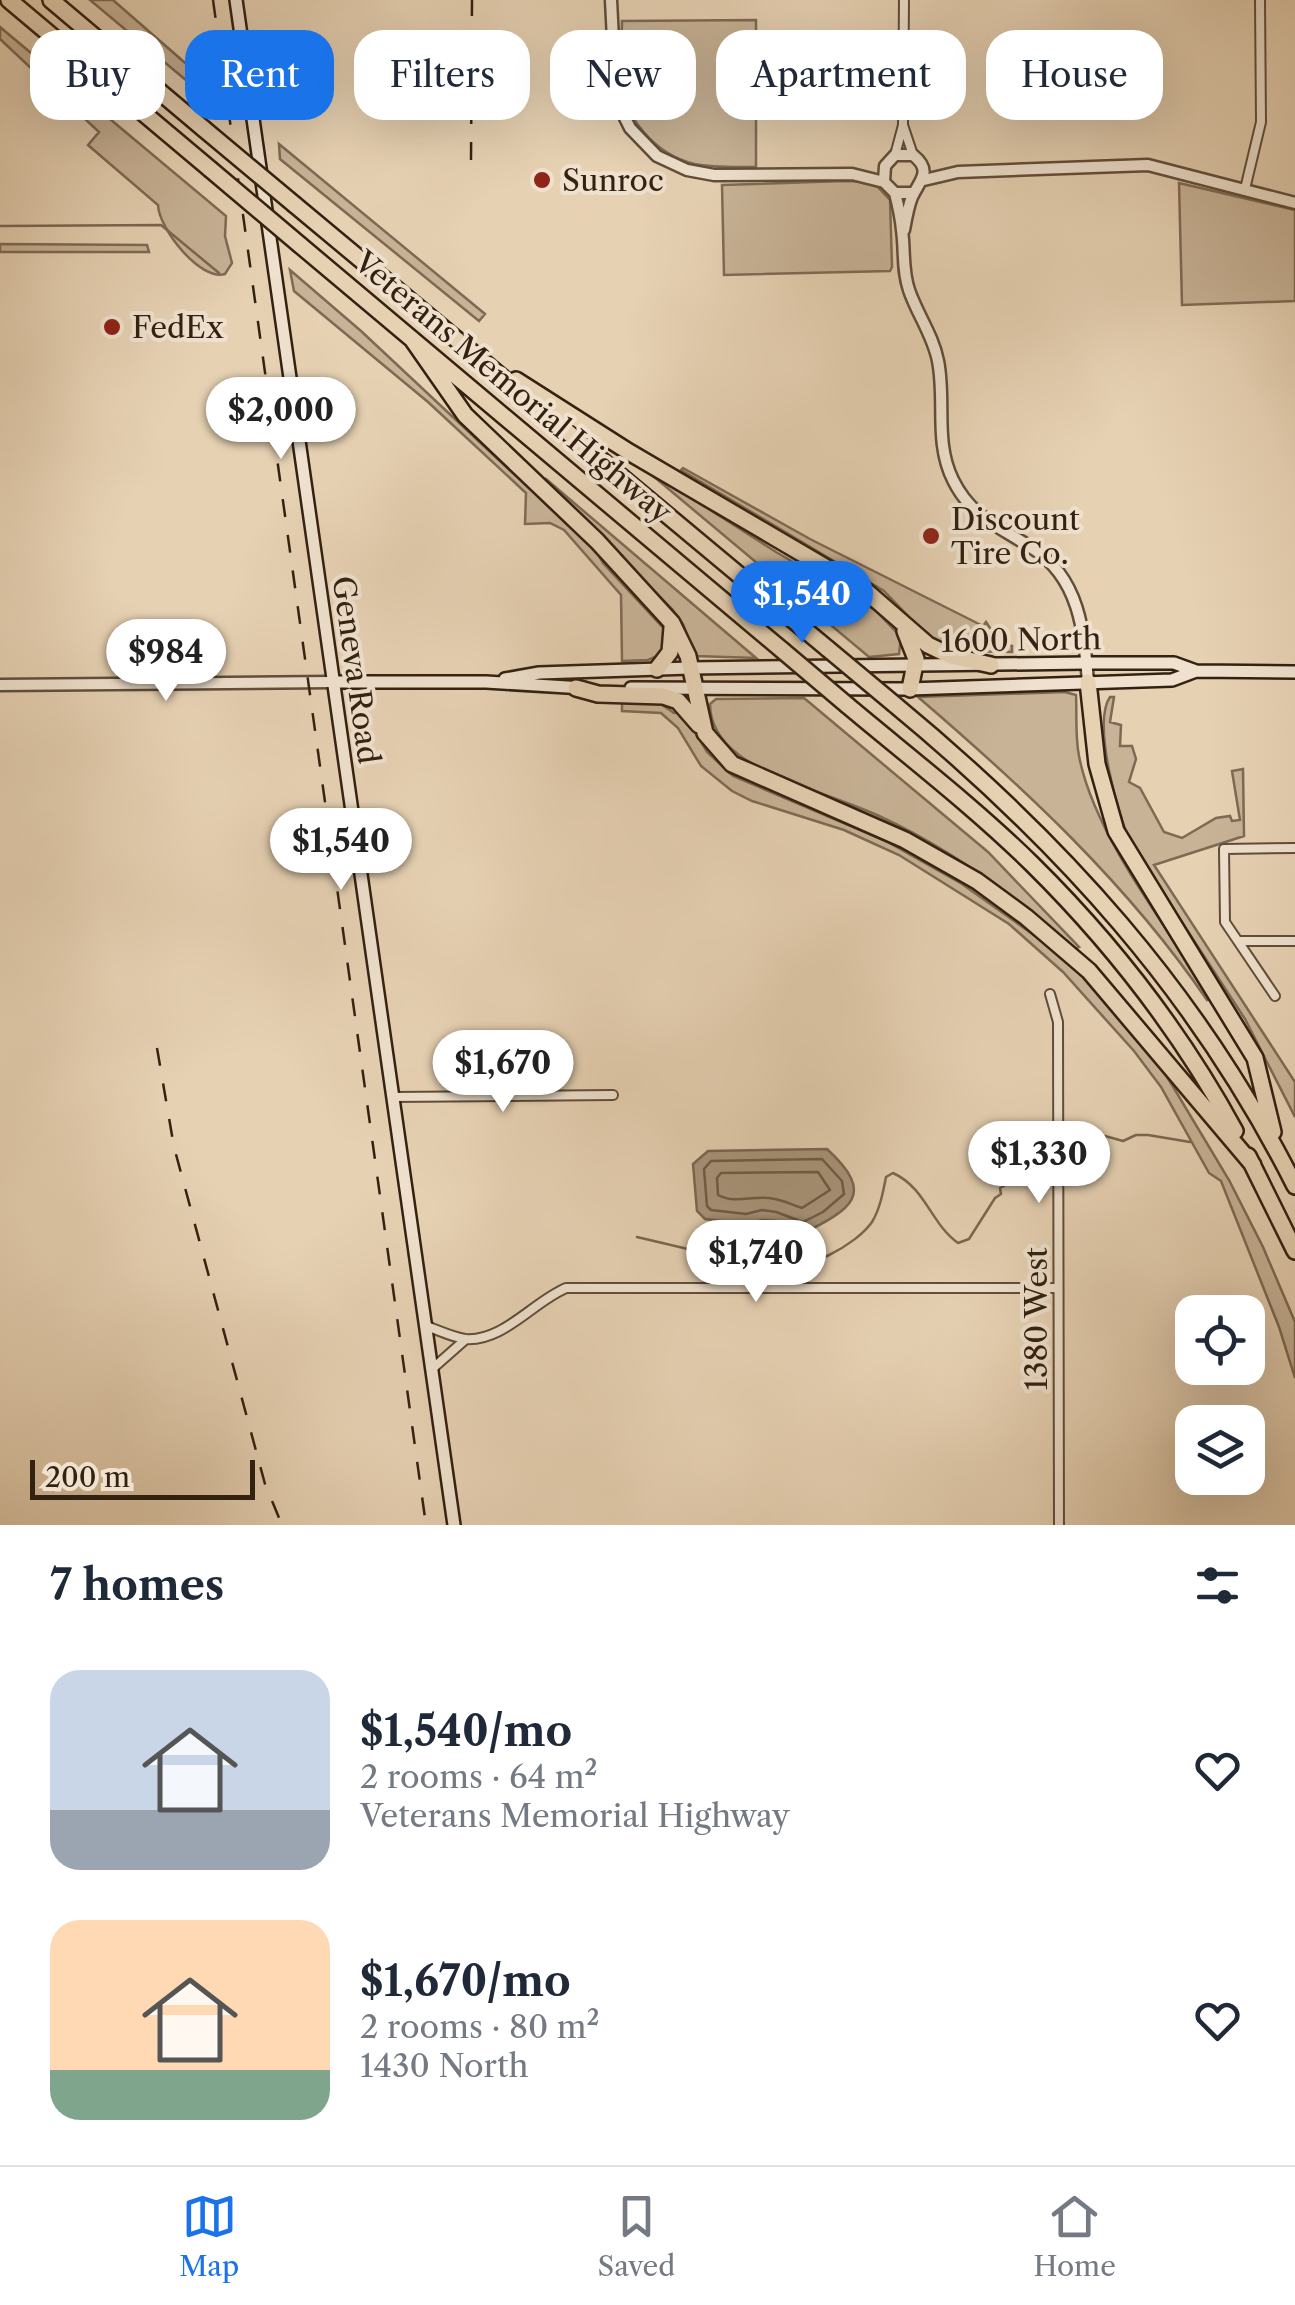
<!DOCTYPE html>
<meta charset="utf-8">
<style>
:root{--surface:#fff;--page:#f6f6f7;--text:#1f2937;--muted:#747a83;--line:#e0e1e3;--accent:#1a73e8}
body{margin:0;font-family:"Libre Caslon Text",serif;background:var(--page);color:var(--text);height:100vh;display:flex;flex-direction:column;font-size:38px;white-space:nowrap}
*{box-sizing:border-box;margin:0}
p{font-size:32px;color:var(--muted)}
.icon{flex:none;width:55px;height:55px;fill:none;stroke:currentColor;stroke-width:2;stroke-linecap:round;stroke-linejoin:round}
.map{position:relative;height:1525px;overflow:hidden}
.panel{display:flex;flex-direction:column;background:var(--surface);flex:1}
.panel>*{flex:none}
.hud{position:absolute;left:30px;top:30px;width:1235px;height:90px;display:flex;gap:20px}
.buttons{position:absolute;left:1175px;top:1295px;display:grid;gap:20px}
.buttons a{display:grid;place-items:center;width:90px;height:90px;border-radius:20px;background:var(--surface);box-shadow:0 10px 40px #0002;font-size:50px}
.scale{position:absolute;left:30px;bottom:25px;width:225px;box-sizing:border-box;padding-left:10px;border:5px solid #332111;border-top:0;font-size:28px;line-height:35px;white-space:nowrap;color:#332111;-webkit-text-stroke:8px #efe1ce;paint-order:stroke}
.price{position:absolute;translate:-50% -85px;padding:0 22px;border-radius:35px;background:#fff;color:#222;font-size:32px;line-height:65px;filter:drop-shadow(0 2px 5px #0008)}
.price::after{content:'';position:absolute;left:50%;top:60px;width:30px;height:22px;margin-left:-15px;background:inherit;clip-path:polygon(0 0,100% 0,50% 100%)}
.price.active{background:var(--accent);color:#fff}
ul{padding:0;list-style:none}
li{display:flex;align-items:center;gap:30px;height:250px;padding:0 50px}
li span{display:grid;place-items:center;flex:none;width:280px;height:200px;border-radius:30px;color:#555}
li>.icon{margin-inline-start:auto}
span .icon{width:120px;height:120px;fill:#fffc;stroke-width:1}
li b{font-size:42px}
h2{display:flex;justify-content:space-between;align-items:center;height:120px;padding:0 50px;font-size:42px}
.tag{padding:0 35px;border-radius:30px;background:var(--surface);box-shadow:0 10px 40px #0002;font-size:35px;line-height:90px}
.tag.active{background:var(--accent);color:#fff}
.tab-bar{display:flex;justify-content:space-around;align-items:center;height:140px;border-top:2px solid var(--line);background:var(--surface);font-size:28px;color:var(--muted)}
.tab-bar a{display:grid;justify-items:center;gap:5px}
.tab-bar .active{color:var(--accent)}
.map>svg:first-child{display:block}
.green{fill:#c8b397;stroke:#7e6a54;stroke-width:2.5}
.water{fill:#a9957c;stroke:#7a6751;stroke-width:2.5}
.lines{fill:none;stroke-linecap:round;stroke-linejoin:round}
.shore{stroke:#6e5b46;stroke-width:2.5}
.stream{stroke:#7a6751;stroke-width:2.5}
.minor-casing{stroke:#604d3a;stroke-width:12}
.tertiary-casing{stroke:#604d3a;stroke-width:15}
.secondary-casing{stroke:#332111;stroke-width:16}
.motorway-casing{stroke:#332111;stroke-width:20}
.minor{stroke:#efe1ce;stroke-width:8}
.tertiary{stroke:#efe1ce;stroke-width:10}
.secondary{stroke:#efe1ce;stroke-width:11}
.motorway{stroke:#e6d1b3;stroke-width:15}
.rail{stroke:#332111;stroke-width:2.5;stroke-dasharray:18 18;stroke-linecap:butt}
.motorway-bridge-casing{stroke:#332111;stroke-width:20;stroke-linecap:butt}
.motorway-bridge{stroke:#e6d1b3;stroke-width:15}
.poi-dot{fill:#8f2418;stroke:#efe1ce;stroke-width:4}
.labels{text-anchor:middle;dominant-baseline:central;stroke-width:8;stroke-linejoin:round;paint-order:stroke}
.poi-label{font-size:30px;fill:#332111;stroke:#efe1ce;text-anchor:start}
.street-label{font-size:30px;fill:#332111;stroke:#efe1ce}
</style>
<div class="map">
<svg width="1295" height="1525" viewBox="0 0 1295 1525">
<rect width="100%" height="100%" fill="#e6d1b3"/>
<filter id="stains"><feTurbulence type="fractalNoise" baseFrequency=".002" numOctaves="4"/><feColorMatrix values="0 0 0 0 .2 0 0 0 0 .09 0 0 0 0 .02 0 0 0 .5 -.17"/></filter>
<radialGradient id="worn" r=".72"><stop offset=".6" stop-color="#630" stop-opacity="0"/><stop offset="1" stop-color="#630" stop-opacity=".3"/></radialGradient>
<!-- green -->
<path class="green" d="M 90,0 L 113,0 L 207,82 L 211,101 Z
M 756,20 L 756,167 C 736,167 715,168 695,164 C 655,155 622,116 620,75 C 619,57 622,38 622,21 Z
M 0,27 L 226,216 L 225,236 L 232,263 L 225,274 C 200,281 159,229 158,205 L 88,145 L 99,132 L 0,39 Z
M 279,144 L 485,314 L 479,321 L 280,159 Z
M 845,181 L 873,182 L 890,200 L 892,267 L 890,271 L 724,275 L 722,185 Z
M 1179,183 L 1295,210 L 1295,301 L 1182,305 Z
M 0,244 L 147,245 L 149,252 L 0,252 Z
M 290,270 L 361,331 L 597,552 L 603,563 L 666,631 L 668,639 L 660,655 L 648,660 L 622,661 L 621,595 L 564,530 L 550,523 L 525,524 L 526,493 L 428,402 L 294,291 Z
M 640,465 L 776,552 L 875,610 L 901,637 L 899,654 L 869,657 Z
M 683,468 L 810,539 L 983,626 L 986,622 L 1000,643 L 1012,646 L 1012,652 L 961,651 L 934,643 L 884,591 L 681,470 Z
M 546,479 L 756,658 L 695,656 L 683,624 L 672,609 L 544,481 Z
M 1065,692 L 1076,695 C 1077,716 1075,736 1079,756 C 1094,835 1168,929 1212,997 L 1207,1000 C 1127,883 1024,788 918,697 Z
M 1110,697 L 1114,697 L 1110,722 L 1121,725 L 1120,746 L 1132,746 L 1136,759 L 1129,782 L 1140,788 L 1164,832 L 1182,838 L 1216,818 L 1230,816 L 1232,821 L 1240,820 L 1232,771 L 1243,769 L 1244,836 L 1154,865 L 1295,1082 L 1295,1117 L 1245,1019 L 1131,844 C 1118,816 1092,723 1110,697 Z
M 804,698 L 988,852 L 1079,947 L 1075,949 C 1016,897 951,849 879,816 C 836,796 775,782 739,755 C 722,742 710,725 710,704 L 716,699 Z
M 622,702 L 658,702 L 674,713 L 684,712 L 707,752 L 733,776 L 886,841 L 962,884 L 1052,948 L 1097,990 L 1166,1075 L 1229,1180 L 1263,1247 L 1295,1322 L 1295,1378 L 1279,1327 L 1221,1181 L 1209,1173 L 1161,1087 L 1134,1051 L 1063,972 L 1009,924 L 899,855 L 844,830 L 752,801 L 732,791 L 701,766 L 678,728 L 661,713 L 622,711 Z"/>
<!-- water -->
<path class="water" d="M 827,1149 C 877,1195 851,1209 802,1234 L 776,1221 L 762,1220 L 747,1224 L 705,1219 L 697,1211 L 693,1164 L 708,1151 Z"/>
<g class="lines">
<!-- shore -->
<path class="shore" d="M 822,1159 L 842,1181 L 844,1194 L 823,1212 L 803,1222 L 776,1212 L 762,1210 L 746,1214 L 711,1210 L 707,1206 L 704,1169 L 711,1161 Z
M 818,1172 L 830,1190 L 802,1208 C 790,1204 781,1199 769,1198 C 750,1196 735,1204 718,1195 L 717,1178 L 721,1173 Z"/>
<!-- stream -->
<path class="stream" d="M 0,226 L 161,225 L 219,273
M 1074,1139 L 1105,1136 L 1123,1141 L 1136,1135 L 1148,1135 L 1190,1142
M 637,1237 L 709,1254 L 759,1258 L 764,1255 C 769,1257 772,1261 777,1263 C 803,1275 857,1244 872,1222 C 880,1209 883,1192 886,1177 L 893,1173 C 926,1188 931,1224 958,1243 L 969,1239 L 995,1198 L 1001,1194 L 1000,1188 C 1018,1178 1030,1167 1047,1155"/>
<!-- minor casing -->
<g class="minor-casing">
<path id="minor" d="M 903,125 L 913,155
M 895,155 L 903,125 L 904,0
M 1245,189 L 1261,122 L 1260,0
M 1238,941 L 1295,941
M 1050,994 L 1058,1022 L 1059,1525
M 1275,996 L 1225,922 L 1224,849 L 1295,848
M 392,1097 L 613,1095
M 426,1326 C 438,1330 452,1337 465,1339 C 503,1342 533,1302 566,1288 L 1058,1288
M 432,1369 L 466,1339"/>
</g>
<!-- tertiary casing -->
<g class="tertiary-casing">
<path id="tertiary" d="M 611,0 L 616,100 L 630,128 L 657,156 L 687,170 L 714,175 L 852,174 L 884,182
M 924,180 L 958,172 L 1148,165 L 1295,203
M 895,193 C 898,205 901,218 902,230 C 905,251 902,270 909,290 C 917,314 933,335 938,361 C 946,401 934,442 953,480 C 971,517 1000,527 1032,548 C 1080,578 1084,632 1088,682
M 904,230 C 906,219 908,207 912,197 C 920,180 933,171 913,155 L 895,155 L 885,166 L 884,182 L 895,193 L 913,193
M 0,685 L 332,682"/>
</g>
<!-- secondary casing -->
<g class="secondary-casing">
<path id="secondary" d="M 236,0 L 454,1525
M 505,679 L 539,673 L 690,668 L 1086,663 L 1174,663 L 1196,671 L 1295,672
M 332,682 L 486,682 L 583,688
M 631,688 L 910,689 L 1172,680 L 1196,671"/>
</g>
<!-- motorway casing -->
<g class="motorway-casing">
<path id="motorway" d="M 9,0 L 210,169
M 51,0 L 204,129
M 295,205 L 828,649
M 300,245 L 782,650
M 412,339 L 465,415 L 597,541 L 672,623 L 688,656 L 705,733 L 732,764 L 905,840 L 977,881 L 1026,917 L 1089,971 L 1253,1165
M 516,380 L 629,452 L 866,591 L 928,645 L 951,656 L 991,665
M 905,631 L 916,659 L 910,689
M 657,669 L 670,652 L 672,627
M 1088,682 L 1097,764 L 1116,831 L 1255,1058 L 1273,1132
M 576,688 L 598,694 L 663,696 L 678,701 L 699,725
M 894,704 C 1061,842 1197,991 1295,1186
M 847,705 C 909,757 974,807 1032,864 C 1111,942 1182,1034 1235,1131
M 1248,1156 L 1295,1251"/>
</g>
<!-- minor -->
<use href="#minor" class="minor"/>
<!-- tertiary -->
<use href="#tertiary" class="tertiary"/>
<!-- secondary -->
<use href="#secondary" class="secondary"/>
<!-- motorway -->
<use href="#motorway" class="motorway"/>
<!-- rail -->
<path class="rail" d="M 213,0 L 426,1525
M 471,160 L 472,0
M 157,1048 L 174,1147 L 265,1484 L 282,1525"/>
<!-- motorway-bridge casing -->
<g class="motorway-bridge-casing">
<path id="motorway-bridge" d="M 204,129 L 295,205
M 210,169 L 300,245
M 828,649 L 894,704
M 782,650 L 847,705"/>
</g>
<!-- motorway-bridge -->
<use href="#motorway-bridge" class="motorway-bridge"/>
</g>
<!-- markers -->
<g class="poi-dot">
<circle cx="542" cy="180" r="10"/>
<circle cx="112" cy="327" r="10"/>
<circle cx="931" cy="536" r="10"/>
</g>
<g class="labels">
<!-- poi labels -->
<g class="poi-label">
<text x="562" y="180">Sunroc</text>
<text x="132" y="327">FedEx</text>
<text x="951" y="519">Discount<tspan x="951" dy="34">Tire Co.</tspan></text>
</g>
<!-- street labels -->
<g class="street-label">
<text transform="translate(513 387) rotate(40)">Veterans Memorial Highway</text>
<text transform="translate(1021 640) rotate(-1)">1600 North</text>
<text transform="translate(356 670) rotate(82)">Geneva Road</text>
<text transform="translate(1036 1319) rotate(-90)">1380 West</text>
</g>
</g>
<rect width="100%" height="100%" filter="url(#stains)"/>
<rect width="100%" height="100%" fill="url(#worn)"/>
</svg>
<div class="buttons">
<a><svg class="icon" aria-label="locate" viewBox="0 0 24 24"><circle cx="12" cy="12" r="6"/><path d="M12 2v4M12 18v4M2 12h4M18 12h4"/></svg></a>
<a><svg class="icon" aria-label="layers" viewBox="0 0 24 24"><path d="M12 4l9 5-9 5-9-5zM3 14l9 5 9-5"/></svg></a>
</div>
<div class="scale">200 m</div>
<b class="price" style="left:281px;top:462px">$2,000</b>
<b class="price active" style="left:802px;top:646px">$1,540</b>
<b class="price" style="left:166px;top:704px">$984</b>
<b class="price" style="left:341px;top:893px">$1,540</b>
<b class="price" style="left:503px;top:1115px">$1,670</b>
<b class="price" style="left:1039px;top:1206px">$1,330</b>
<b class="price" style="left:756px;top:1305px">$1,740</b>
<div class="hud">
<a class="tag">Buy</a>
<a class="tag active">Rent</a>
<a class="tag">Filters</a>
<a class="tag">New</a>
<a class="tag">Apartment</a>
<a class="tag">House</a>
</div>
</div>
<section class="panel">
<h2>7 homes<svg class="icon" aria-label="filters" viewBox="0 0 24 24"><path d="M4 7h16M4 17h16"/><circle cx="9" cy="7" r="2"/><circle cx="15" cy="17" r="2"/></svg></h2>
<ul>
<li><span style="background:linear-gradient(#c9d6e8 70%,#9aa5b1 0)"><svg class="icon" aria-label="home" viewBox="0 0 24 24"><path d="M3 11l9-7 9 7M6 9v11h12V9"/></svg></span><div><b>$1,540/mo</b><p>2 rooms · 64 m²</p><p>Veterans Memorial Highway</p></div><svg class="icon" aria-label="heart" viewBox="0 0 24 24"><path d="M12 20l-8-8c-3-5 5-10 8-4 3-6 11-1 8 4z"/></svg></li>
<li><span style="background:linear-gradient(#ffd9b3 75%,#7fa58c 0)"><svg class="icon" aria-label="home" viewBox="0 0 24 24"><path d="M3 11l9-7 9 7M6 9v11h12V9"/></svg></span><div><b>$1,670/mo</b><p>2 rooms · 80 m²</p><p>1430 North</p></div><svg class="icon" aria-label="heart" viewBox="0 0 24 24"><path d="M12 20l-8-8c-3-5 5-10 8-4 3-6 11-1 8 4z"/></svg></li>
</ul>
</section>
<nav class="tab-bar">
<a class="active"><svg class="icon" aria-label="map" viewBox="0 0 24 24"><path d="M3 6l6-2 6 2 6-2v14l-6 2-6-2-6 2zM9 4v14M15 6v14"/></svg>Map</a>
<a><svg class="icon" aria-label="saved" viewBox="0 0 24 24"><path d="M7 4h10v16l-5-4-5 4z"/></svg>Saved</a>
<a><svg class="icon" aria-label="home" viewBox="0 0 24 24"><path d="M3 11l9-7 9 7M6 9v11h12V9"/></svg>Home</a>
</nav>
